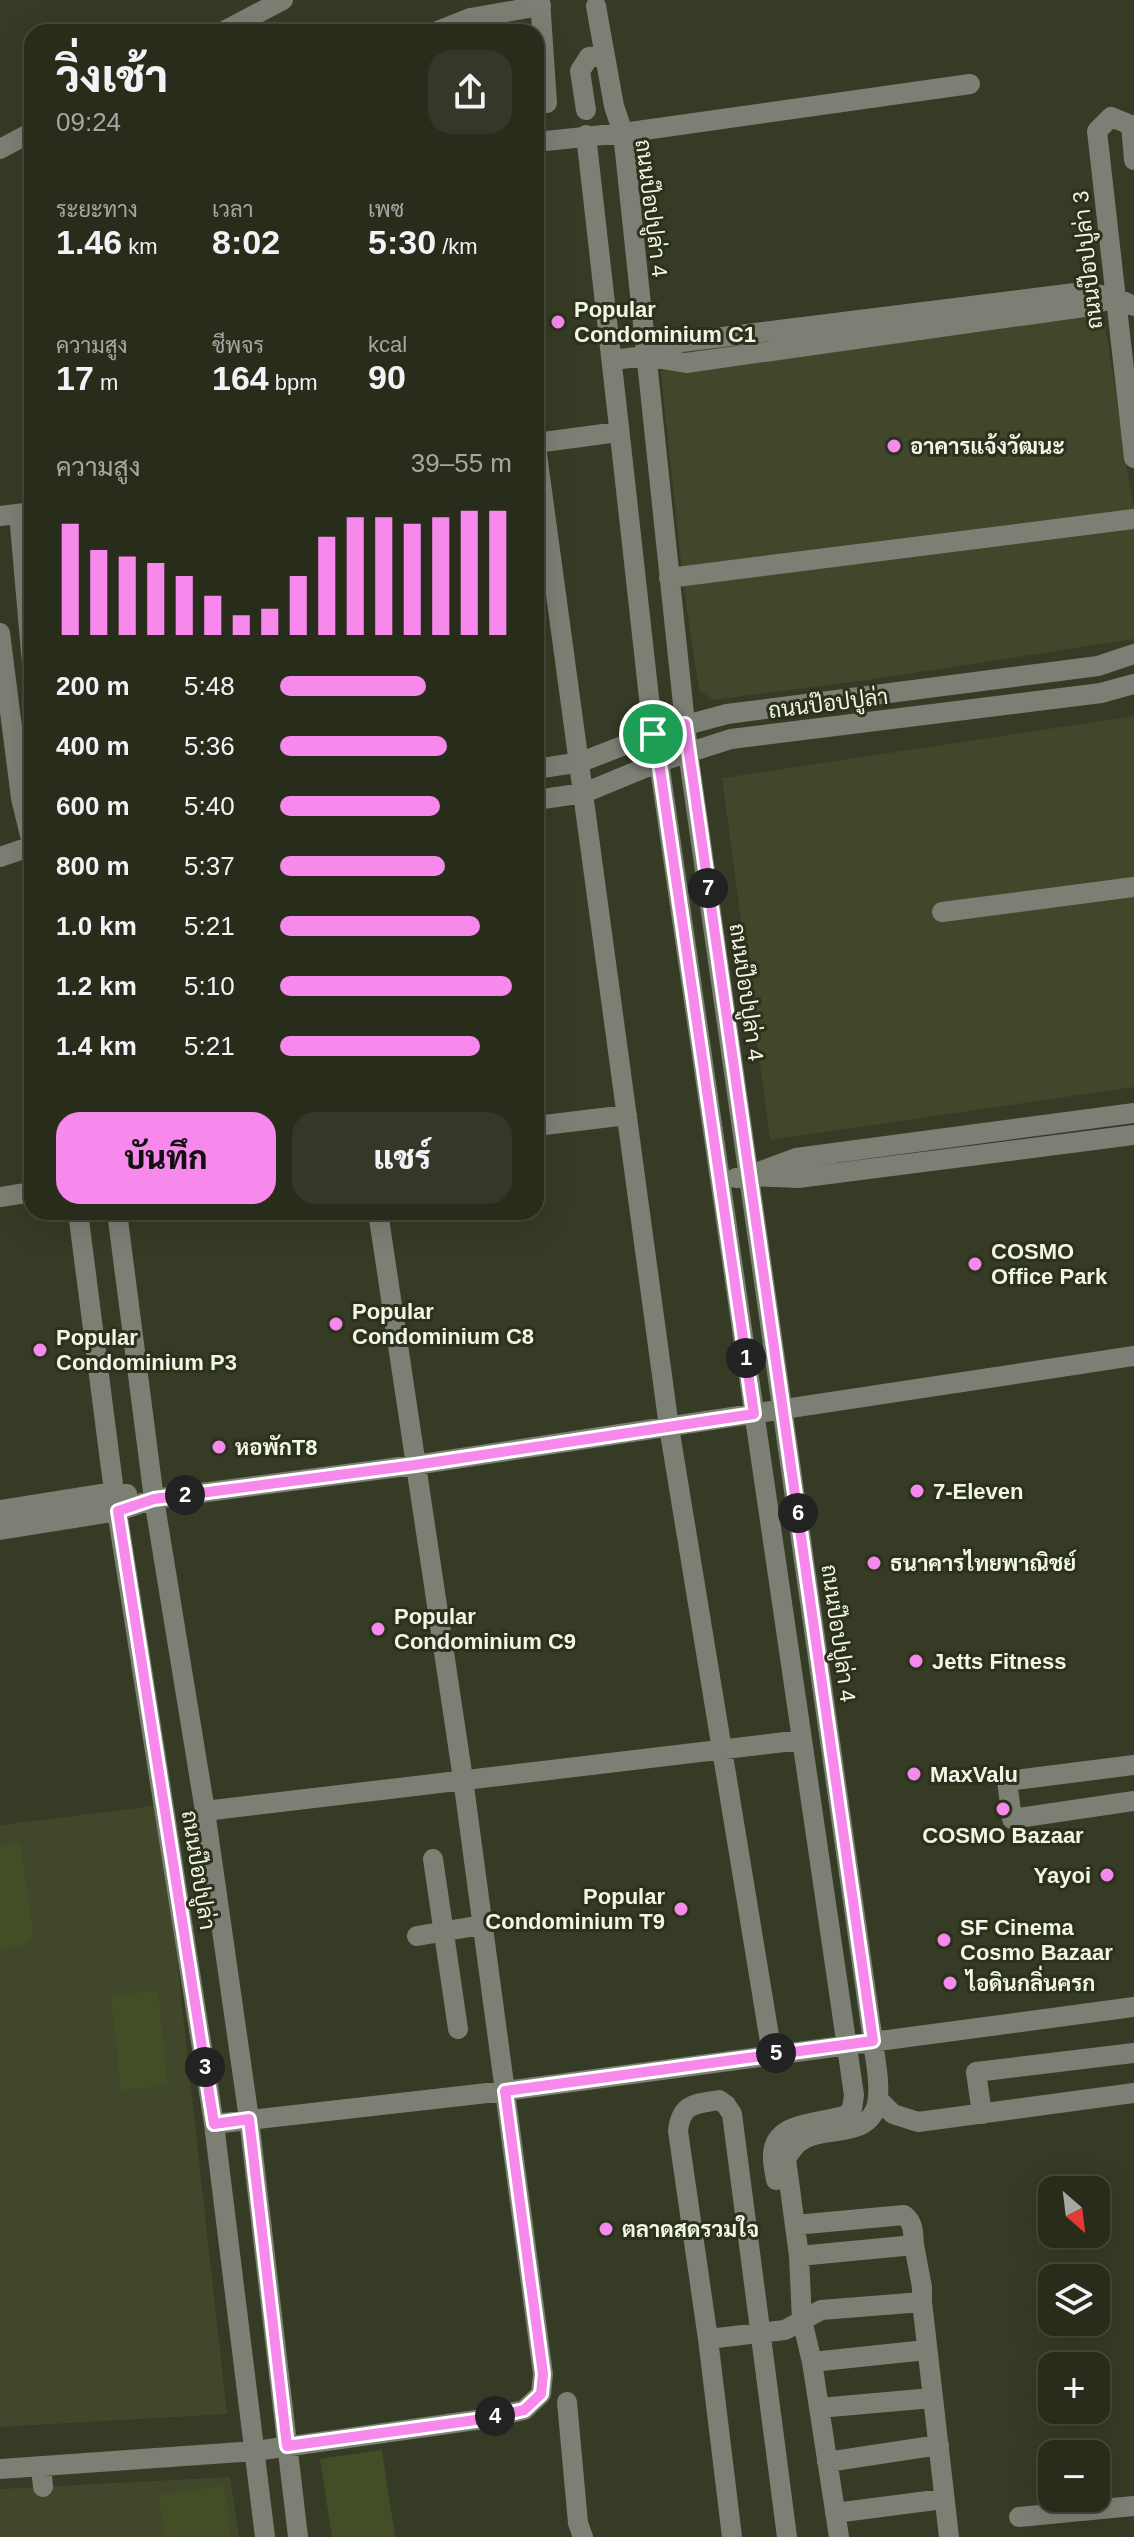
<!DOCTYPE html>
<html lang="th">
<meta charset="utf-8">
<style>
:root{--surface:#282c1b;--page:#343828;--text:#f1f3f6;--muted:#a5a7a3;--line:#44483a;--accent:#f788ec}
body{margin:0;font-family:Arial,Sarabun,sans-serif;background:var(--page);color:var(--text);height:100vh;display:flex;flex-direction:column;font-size:30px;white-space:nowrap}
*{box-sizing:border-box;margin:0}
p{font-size:26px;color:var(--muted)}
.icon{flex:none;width:44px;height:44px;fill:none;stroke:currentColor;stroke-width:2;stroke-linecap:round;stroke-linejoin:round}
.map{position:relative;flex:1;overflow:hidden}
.drawer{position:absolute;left:24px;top:24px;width:520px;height:1196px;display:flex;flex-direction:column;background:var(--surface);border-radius:24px;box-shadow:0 8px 32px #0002,0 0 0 2px var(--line)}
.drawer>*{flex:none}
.needle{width:52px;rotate:152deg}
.fabs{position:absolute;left:1038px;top:2176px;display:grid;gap:16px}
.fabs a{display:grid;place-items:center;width:72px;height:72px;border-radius:16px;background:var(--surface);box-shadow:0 8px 32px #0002,0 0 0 2px var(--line);font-size:40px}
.pin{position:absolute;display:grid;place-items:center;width:68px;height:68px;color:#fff;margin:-34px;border:4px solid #fff;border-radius:50%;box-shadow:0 2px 8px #0007}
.km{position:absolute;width:40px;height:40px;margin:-20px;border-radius:50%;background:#222;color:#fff;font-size:22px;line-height:40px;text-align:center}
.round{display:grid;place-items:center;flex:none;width:84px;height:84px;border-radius:24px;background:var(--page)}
.head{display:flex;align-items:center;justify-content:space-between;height:136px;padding:0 32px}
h1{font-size:44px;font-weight:800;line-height:60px}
.metrics{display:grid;grid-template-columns:repeat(3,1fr);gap:12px;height:136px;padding:8px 32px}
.metrics div{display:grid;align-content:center}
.metrics b{font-size:34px;font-weight:800}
.metrics small{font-size:22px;font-weight:400}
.metrics p{font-size:22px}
.chart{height:224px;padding:16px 32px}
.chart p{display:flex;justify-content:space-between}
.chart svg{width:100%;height:144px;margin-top:8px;stroke:var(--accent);stroke-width:6}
.cta{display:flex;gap:16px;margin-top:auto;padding:16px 32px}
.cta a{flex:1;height:92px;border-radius:24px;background:var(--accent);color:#111;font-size:32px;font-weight:800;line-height:92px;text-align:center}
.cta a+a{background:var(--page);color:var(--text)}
ul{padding:0 32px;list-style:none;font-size:26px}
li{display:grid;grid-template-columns:128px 96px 1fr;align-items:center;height:60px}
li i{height:20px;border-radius:10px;background:var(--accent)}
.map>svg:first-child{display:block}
.built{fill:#40472a}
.green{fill:#444e26}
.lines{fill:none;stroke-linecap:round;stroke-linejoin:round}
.minor{stroke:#7c7f74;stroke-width:20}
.route-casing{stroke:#fff;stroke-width:16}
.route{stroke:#f788ec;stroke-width:10}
.poi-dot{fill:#f788ec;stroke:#2b311a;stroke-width:3}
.labels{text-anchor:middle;stroke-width:6;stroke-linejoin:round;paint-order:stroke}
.street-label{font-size:22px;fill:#f1f6e8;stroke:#2b311a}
.poi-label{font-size:22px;font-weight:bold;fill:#f1f6e8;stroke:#2b311a;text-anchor:start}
</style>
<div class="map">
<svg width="1134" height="2537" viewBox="0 0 1134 2537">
<rect width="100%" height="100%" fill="#353b24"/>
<path class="built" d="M1101,298L1134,513V639L868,680L712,700L699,689L684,590L659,355Z
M1134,716V1087L770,1140L722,778Z
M160,1805L227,2414L0,2427V1825Z
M230,2477L239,2537H0V2489Z"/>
<path class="green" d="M20,1843L33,1934L24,1945L0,1949V1846Z
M158,1991L167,2085L121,2090L111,1996Z
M382,2450L395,2537H332L320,2459Z
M224,2486L231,2537H165L159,2495Z"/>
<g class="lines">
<path class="minor" d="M596,6L614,106L623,133L688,752L873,2041C875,2060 881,2085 877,2104C868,2142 819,2123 797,2144C793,2148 789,2154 786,2159L799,2256L802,2320L812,2362L839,2537
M222,32L283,0
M435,32L470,18L541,6
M536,104L547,103L540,0
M586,110L580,71L589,57L605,56
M586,135C610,335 630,534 653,734L659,762L854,2095L852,2109L846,2115C822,2124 775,2120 773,2154C772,2162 775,2172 776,2180
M536,142L623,133L970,84
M0,149L32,132
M1134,160L1131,125L1111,117L1097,131L1134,458
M645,356L686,363L1091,306L1111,298
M613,360L645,356L682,342L1083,292L1114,297L1134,306
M536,443L618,432
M536,447L669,1427L772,2054
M19,514L32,664
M0,516L32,512
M669,578L1134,519
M0,633L21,798L32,844
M536,769L581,762L653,734L727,714L1098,666L1134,654
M536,800L584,793L659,762L731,739L1101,693L1134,684
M0,857L32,846
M942,912L1134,887
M536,1126L627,1115
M756,1173L796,1158L1134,1113
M736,1178L749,1176L798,1178L1134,1135
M0,1197L32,1192
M78,1212L114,1492L214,2124L265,2537
M117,1212L154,1499L205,1811L249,2119L298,2537
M0,1510L114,1492L127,1494
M0,1530L118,1511L154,1499L415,1465L1134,1356
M1134,1765L1007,1781L1012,1819L1134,1801
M205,1811L802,1740
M433,1859L458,2029
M417,1936L482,1925
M878,2099L893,2114L918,2122L1134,2093
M982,2114L976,2072L1134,2053
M214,2124L505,2091L1134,2007
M795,2225L904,2215C914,2223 913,2232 914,2245
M922,2302L949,2537
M708,2339L732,2537
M812,2362L926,2350
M567,2402L578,2523L583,2537
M819,2408L932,2398
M827,2462L939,2445
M41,2466L43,2487
M0,2469L255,2451L483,2419L524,2410L541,2394L543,2374L463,1779L378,1212
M835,2513L943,2499
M1019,2517L1134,2506
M787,2537L732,2114L726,2105L719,2100C695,2104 681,2103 678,2131L708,2339L785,2330L821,2310L922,2302V2287L914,2245L799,2256"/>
</g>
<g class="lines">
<defs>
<path id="route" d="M685,724L873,2041L505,2091L543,2374L541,2394L524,2410L483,2419L287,2446L249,2119L214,2124L118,1511L154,1499L415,1465L754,1414L659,762L653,734Z"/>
</defs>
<use href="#route" class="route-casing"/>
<use href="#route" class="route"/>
</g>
<g class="poi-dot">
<circle cx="558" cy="322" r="8"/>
<circle cx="894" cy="446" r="8"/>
<circle cx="975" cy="1264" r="8"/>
<circle cx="336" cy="1324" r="8"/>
<circle cx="40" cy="1350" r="8"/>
<circle cx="219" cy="1447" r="8"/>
<circle cx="917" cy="1491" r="8"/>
<circle cx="874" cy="1563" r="8"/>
<circle cx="378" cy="1629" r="8"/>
<circle cx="916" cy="1661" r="8"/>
<circle cx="914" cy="1774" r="8"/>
<circle cx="1003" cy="1809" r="8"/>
<circle cx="1107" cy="1875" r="8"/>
<circle cx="681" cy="1909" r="8"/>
<circle cx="944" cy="1940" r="8"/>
<circle cx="950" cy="1983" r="8"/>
<circle cx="606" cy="2229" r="8"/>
</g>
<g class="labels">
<g class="street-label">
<text transform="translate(652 208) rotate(83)" y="8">ถนนป๊อปปูล่า 4</text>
<text transform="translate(1087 260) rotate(-96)" y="8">ถนนป๊อปปูล่า 3</text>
<text transform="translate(828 703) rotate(-7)" y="8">ถนนป๊อปปูล่า</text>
<text transform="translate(747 992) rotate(82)" y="8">ถนนป๊อปปูล่า 4</text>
<text transform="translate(839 1633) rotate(82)" y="8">ถนนป๊อปปูล่า 4</text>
<text transform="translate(199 1870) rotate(81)" y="8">ถนนป๊อปปูล่า</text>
</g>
<g class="poi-label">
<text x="574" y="317">Popular<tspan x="574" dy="25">Condominium C1</tspan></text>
<text x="910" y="454">อาคารแจ้งวัฒนะ</text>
<text x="991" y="1259">COSMO<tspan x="991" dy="25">Office Park</tspan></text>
<text x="352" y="1319">Popular<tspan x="352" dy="25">Condominium C8</tspan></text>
<text x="56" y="1345">Popular<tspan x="56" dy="25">Condominium P3</tspan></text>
<text x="235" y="1455">หอพักT8</text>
<text x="933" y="1499">7-Eleven</text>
<text x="890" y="1571">ธนาคารไทยพาณิชย์</text>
<text x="394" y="1624">Popular<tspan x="394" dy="25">Condominium C9</tspan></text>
<text x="932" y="1669">Jetts Fitness</text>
<text x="930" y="1782">MaxValu</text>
<text x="1003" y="1843" text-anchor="middle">COSMO Bazaar</text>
<text x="1091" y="1883" text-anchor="end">Yayoi</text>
<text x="665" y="1904" text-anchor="end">Popular<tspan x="665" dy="25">Condominium T9</tspan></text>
<text x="960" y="1935">SF Cinema<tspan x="960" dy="25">Cosmo Bazaar</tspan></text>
<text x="966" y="1991">ไอดินกลิ่นครก</text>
<text x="622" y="2237">ตลาดสดรวมใจ</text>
</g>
</g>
</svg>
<div class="fabs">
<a><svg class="needle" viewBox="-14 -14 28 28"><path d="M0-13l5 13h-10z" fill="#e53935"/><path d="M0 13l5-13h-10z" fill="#a5a7a3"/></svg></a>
<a><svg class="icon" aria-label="layers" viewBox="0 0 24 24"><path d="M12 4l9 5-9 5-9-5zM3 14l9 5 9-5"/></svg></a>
<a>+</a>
<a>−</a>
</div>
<div class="pin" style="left:653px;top:734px;background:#1e9e55"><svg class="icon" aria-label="arrive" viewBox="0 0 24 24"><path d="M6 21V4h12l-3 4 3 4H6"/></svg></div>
<b class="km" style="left:746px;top:1358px">1</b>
<b class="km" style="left:185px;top:1495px">2</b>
<b class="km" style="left:205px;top:2067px">3</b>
<b class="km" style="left:495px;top:2416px">4</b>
<b class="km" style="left:776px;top:2053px">5</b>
<b class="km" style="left:798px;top:1513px">6</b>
<b class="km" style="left:708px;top:888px">7</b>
<section class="drawer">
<div class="head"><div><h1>วิ่งเช้า</h1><p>09:24</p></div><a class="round"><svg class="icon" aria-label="share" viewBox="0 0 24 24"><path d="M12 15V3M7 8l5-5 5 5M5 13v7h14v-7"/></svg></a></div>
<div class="metrics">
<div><p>ระยะทาง</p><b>1.46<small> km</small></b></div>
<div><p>เวลา</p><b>8:02</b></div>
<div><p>เพซ</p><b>5:30<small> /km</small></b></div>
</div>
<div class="metrics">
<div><p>ความสูง</p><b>17<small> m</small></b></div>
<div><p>ชีพจร</p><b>164<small> bpm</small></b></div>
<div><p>kcal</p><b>90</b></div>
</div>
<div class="chart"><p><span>ความสูง</span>39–55 m</p>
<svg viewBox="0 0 160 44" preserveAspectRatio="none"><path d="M5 44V10M15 44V18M25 44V20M35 44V22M45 44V26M55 44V32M65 44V38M75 44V36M85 44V26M95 44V14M105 44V8M115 44V8M125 44V10M135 44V8M145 44V6M155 44V6"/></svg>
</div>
<ul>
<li><b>200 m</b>5:48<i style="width:63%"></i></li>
<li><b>400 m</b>5:36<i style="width:72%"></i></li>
<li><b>600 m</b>5:40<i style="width:69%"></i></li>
<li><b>800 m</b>5:37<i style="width:71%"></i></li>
<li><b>1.0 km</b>5:21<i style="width:86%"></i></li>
<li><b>1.2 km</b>5:10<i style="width:100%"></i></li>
<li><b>1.4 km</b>5:21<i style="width:86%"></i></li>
</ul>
<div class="cta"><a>บันทึก</a><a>แชร์</a></div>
</section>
</div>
